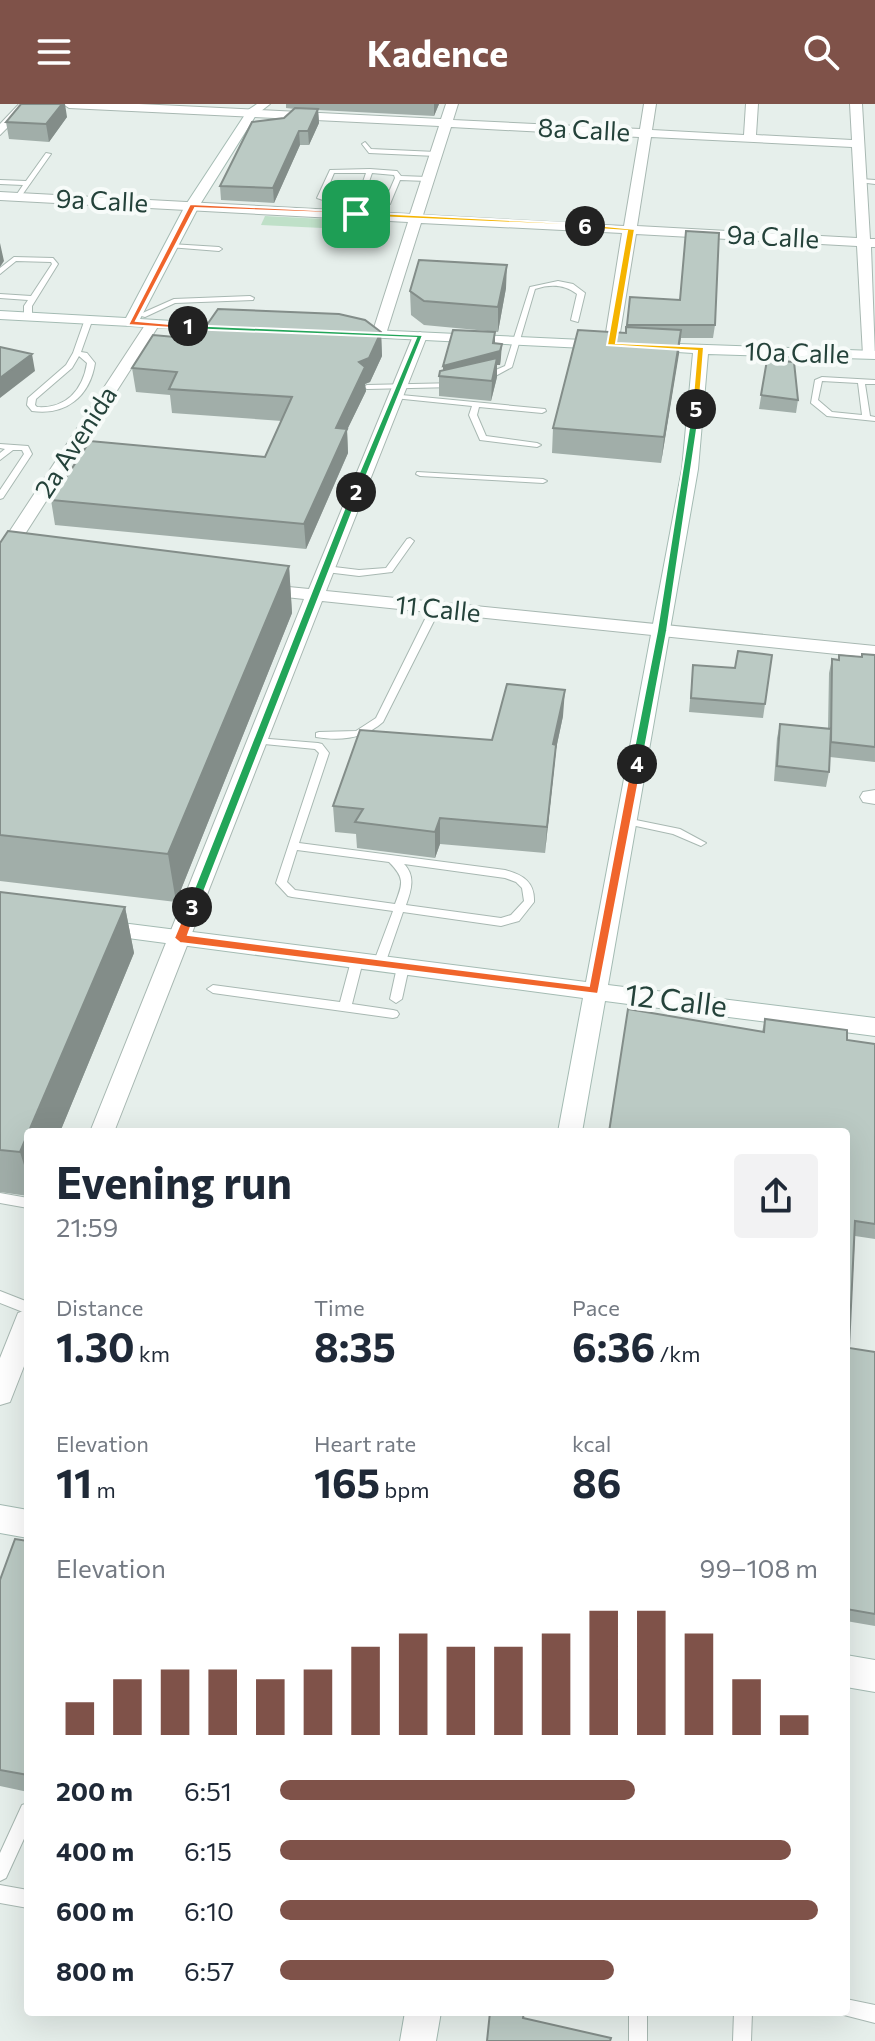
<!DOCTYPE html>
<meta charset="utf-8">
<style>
:root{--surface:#fff;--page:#f2f2f3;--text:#1f2937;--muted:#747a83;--accent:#7f5249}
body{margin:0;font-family:Commissioner,sans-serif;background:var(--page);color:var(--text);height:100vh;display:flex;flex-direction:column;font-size:30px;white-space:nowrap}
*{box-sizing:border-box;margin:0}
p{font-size:26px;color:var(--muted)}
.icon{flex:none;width:44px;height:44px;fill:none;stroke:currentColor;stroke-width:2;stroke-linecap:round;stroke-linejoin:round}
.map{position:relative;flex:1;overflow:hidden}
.side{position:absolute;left:24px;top:1024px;width:826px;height:888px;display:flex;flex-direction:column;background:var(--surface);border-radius:8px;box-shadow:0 8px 32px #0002}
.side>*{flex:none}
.pin{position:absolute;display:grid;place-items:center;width:68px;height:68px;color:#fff;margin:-34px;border-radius:16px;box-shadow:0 4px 12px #0006}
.km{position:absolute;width:40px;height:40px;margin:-20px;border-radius:50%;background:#222;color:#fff;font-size:22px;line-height:40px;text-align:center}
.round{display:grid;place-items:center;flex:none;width:84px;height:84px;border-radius:8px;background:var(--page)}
.summary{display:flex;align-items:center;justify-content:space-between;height:136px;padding:0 32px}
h1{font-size:44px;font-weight:700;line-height:60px}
.stats{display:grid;grid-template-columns:repeat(3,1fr);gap:12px;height:136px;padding:8px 32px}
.stats div{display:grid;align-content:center}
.stats b{font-size:40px;font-weight:700}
.stats small{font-size:22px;font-weight:400}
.stats p{font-size:22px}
.chart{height:224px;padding:16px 32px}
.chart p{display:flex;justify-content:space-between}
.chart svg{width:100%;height:144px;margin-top:8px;stroke:var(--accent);stroke-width:6}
ul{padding:0 32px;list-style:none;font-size:26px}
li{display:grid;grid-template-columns:128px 96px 1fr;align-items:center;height:60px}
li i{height:20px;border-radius:10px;background:var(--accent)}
header{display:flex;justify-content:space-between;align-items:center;height:104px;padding:0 32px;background:var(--accent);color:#fff;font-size:36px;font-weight:700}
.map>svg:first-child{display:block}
.green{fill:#bfe0c8}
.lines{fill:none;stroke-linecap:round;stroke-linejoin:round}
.lane-casing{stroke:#a8b8b2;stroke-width:2}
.street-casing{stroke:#a8b8b2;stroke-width:2}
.secondary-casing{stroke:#a4bbb3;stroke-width:2}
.lane{fill:#fff;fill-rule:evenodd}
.street{fill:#fff;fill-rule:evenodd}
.secondary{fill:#fff;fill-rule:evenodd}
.wall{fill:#a1aea9}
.shaded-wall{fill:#838d89}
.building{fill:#bbcac4;stroke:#838d89;stroke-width:2}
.split-1{fill:#f0652b;stroke:#fff;stroke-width:2}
.split-2{fill:#22a559;stroke:#fff;stroke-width:2}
.split-3{fill:#22a559;stroke:#fff;stroke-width:2}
.split-4{fill:#f0652b;stroke:#fff;stroke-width:2}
.split-5{fill:#22a559;stroke:#fff;stroke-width:2}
.split-6{fill:#f5b400;stroke:#fff;stroke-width:2}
.split-7{fill:#f5b400;stroke:#fff;stroke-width:2}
.labels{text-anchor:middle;stroke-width:8;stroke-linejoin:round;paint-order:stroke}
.far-street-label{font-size:26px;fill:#24423a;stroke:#f7fbf9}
.street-label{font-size:30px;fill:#24423a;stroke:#f7fbf9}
</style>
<header><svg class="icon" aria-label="menu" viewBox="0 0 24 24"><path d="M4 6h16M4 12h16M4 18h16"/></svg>Kadence<svg class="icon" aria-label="search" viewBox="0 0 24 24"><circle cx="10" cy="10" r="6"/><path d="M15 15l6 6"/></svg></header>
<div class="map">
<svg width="875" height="1937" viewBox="0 0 875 1937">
<rect width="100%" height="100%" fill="#e6efeb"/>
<path class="green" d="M265,112L325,115L322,124L261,121Z"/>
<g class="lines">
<defs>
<path id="lane" d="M365,38L371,45L436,48L439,50L436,52L369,49L362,40Z
M46,49L51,50L20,94L15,93L23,81L0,80V76L26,77Z
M370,65L397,67L401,72L427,73L430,75L427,77L400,76L390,100L361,102L359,110L356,112L353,110L355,102L335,100L317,94L330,66ZM334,69H366L356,98L335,96L324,93ZM372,69L394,71L395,74L385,97L362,98Z
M861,75L875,76V80L859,78V76Z
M171,140L219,143L222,145L219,147L169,143V141Z
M14,153L53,154L58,160L32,202V213L28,215L24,213V202L28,196L0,194V190L31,192L52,160L51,158L16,157L0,170V164Z
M558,177L573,180L585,189L578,218L571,216L577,190C564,180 550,180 535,185L512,263L488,276H482V272L505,262L530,183Z
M250,192L254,194L253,196L175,199L145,213L138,211L174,195Z
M85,215L92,217L81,248L87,249L95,259C90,292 66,312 32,307L27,301L28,294L66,261L73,249ZM79,252L87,259C83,286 66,305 37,303L35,301L36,295L72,264Z
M822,273L875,276V280H865L870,312L875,313V317L827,312L811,299L815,276ZM822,277L858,279L862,311L832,308L818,296Z
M458,279L459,281L455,283L367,285L363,283L367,281Z
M391,290L545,305L546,307L542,309L479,303L477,311L486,332L537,339L541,341L537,343L480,336L469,311L472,302L394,294H391Z
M0,340L28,342L32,350L3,394L0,395V386L24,350L22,346H13L0,356V349L5,345L0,344Z
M417,368L543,375L547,377L543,379L420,372L416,370Z
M410,434L414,437L392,468L359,472L326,468L322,465L326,462L359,466L386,464L407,435Z
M435,502L440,505L383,618C364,635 340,637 316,633V629L319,628L356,627L376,614L430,505Z
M257,634L318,639L322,640L329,649L299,739L505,766C523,771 535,778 534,798L519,817L501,822L403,808L385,860L379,864L375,863L373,860L393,807L292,793L288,792L276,779L319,649L315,645L253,639L252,637ZM297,746L389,758C405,774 403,779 395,800L295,786L287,778ZM404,760L505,774L516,778L522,784L524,797L511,811L501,814L406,801C411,787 416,772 404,760Z
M626,714L680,725L706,739L701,742L673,730L622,719L621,717Z
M357,853L363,857L352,900L393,906L397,907L399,910L397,913L393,914L213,889L207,885L213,881L340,898L351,857Z
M403,859L409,863L402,895L396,899L390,895L397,863Z
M0,1089L28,1094V1104L0,1099Z
M0,1187L28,1198V1210L0,1199Z
M28,1699V1726L6,1774L0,1777V1749L22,1701Z
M0,1781L28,1786V1804L0,1799Z
M846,1895L875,1901V1919L840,1910L839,1908H846Z
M629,1908H647V1937H629Z
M734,1908H752L751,1937H733Z"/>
<path id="street" d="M19,0H31L0,31V20Z
M63,0H139L441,15L446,0H458L453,16L640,25L644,0H656L652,26L744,31L746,0H758L756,31L852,36L850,0H862L870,135H875V143H871L875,254H865L863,251L857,142L636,130L618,241L611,245L604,241L622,129L421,119L386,230L384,233H374L372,230L408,118L0,96V88L410,110L439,22L69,4ZM451,23L639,33L624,122L423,111ZM651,33L852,43L857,134L637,122Z
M152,217L159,221L9,455L0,460V442L145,221Z
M420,228L427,232L326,487L875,542V554L322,497L114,1028H90L304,495L258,490L249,485L258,480L309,485L413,232Z
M875,686V700L863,698L860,693L863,688Z
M28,1205V1252L10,1298L0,1301V1254L18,1209Z"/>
<path id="secondary" d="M257,0H270L256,11L199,102L140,215L237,221L242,222V228L0,215V207L126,214L185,102L248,6Z
M350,225L605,237L612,241L605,245L345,232L343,229Z
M650,239L875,247V255L708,250L698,365L608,881L875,914V932L605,897L582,1028H558L583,894L90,829L87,824L90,819L98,816L586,878L682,365L693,249L645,246L643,243Z
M0,1401L28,1406V1434L0,1429Z
M846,1551L875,1556V1588L846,1583Z
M405,1908H441L436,1937H400Z"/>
</defs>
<use href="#lane" class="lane-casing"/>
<use href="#street" class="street-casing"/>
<use href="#secondary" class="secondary-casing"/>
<use href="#lane" class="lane"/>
<use href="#street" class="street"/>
<use href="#secondary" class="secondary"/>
</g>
<path class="wall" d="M286,0H439L434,12L318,6L319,19L309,41H300L274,99L221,96L220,82L295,5L286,4Z
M67,13L49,38L9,35L6,18Z
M506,184L498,228L424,221L411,211L410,187Z
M630,193L680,196L715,221L713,234H681L661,359L552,349L553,324L626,229Z
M381,228L382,252L370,278L365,280L366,287L347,326L348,349L306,445L55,421L51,396L265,353L282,317L172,309L170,291L136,288L132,264L197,235Z
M495,228V240L501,253L500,261H497V273L491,297L439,292V272L443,266V262Z
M767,256L798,296L796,309L759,305Z
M0,439L289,462L292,509L176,798L0,777Z
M839,551L861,553L875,551V658L830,653L829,668L826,683L774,677L777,634L780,620L828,625L829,569L832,555H838Z
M693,561L765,600L763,614L689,608Z
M563,612L556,645L545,749L440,740L435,754L357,744L356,730L335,728L333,702L492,636Z
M0,788L125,803L134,849L60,1028H28V1092L0,1088Z
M765,915L847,936L875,940V1135L855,1132L849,1244L875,1248V1522L846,1517V1028L762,928Z
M28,1437V1688L0,1682V1476Z"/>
<path class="shaded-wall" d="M62,0H65L67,13L49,38L46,20Z
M434,0H439L434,12Z
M318,5L319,19L309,41L308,27Z
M299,27L300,41L274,99L273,84Z
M0,139L4,157L0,163Z
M507,161L506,184L498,228V203Z
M681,226L679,250L661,359L664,333Z
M381,228L382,252L370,278L365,280L366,287L347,326L348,349L306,445L304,420L336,324L359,258Z
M495,228V242L502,240L501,253L500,261H497V273L491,297L492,277L443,273V262Z
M32,250L35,267L0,294V274Z
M289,462L292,509L176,798L168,750Z
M565,586L563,612L556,645L545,749L553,640Z
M440,714V740L435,754V728Z
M125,803L134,849L60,1028H29Z
M28,1030V1074L20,1048Z"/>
<path class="building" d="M21,0H62L46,20L6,18Z
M295,4L318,5L308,27H299L273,84L220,82L252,18L284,14Z
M686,127L719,129L715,221H627L630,193L680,196Z
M419,156L507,161L498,203L424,197L410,187Z
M218,205L339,210L365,216L381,228L369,254L359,258L365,263L336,324L347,325L304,420L51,396L90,337L265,353L292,293L169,285L177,268L132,264L153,231L197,235Z
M626,223L681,226L664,333L553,324L578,226L626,229Z
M453,226L495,228L493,239L502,240L500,247L443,262Z
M0,243L32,250L0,274Z
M497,254L492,277L439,272L440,267Z
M767,256L794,258L798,296L761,291Z
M8,427L289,462L168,750L0,731V439Z
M738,547L772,551L765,600L691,594L693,561L735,564Z
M862,550L875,551V643L831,638L832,555L839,556V551L862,553Z
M507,580L565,586L553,640L556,641L547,723L440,714L435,728L355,718L363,705L333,702L360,626L492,636Z
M780,620L831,625L829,668L777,662Z
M0,788L125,803L20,1048L0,1046Z
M628,905L764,928L765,915L847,926V936L875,940V1120L855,1117L849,1244L875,1248V1510L846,1505V1028H609Z
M15,1435L28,1437V1671L0,1666V1476Z
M490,1908H524L523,1914L611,1934L610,1937H487Z"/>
<path class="split-1" d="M190,100L356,108L360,110L195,104L136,217L192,222L188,225L128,221Z"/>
<path class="split-2" d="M186,221L423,231L359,390L351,388L416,234L188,225Z"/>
<path class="split-3" d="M356,386L360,388L198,803L188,806L187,803L351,388Z"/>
<path class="split-4" d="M637,656L642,660L598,890L180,839L174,834L187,803L192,799L198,803L188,831L589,882L631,660Z"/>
<path class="split-5" d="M696,302L700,305L667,527L642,660L637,663L631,660L657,527L692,305Z"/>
<path class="split-6" d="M585,120L635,125L616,239L704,243L699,306L692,305L697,247L607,241L627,127L583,124Z"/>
<path class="split-7" d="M356,108L585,120L589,122L353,112Z"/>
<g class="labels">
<g class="far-street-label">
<text transform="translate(584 26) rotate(3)" y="9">8a Calle</text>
<text transform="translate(102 97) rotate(3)" y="9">9a Calle</text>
<text transform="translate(773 133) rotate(3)" y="9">9a Calle</text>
<text transform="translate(797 249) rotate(2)" y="9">10a Calle</text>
<text transform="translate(76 338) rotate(-57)" y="9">2a Avenida</text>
<text transform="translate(438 505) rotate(6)" y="9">11 Calle</text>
</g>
<g class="street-label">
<text transform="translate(676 897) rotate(7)" y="10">12 Calle</text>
</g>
</g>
</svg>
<div class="pin" style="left:356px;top:110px;background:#1e9e55"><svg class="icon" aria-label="arrive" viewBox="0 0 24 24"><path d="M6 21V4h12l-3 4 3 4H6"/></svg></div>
<b class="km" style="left:188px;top:222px">1</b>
<b class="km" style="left:356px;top:388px">2</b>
<b class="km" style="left:192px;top:803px">3</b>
<b class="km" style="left:637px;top:660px">4</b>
<b class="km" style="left:696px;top:305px">5</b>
<b class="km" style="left:585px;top:122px">6</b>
<section class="side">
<div class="summary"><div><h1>Evening run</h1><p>21:59</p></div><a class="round"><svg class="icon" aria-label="share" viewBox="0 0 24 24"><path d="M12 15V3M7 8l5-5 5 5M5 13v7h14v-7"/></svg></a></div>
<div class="stats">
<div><p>Distance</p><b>1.30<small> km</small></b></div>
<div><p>Time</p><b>8:35</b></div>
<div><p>Pace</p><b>6:36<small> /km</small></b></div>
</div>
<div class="stats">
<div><p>Elevation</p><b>11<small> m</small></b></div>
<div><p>Heart rate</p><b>165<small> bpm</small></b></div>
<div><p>kcal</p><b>86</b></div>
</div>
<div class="chart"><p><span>Elevation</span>99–108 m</p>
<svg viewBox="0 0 160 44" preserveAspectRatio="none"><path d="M5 44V34M15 44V27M25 44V24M35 44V24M45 44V27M55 44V24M65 44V17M75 44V13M85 44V17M95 44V17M105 44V13M115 44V6M125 44V6M135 44V13M145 44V27M155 44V38"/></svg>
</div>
<ul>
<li><b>200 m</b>6:51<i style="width:66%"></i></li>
<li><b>400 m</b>6:15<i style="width:95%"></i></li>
<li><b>600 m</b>6:10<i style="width:100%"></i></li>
<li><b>800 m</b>6:57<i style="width:62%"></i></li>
</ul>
</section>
</div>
